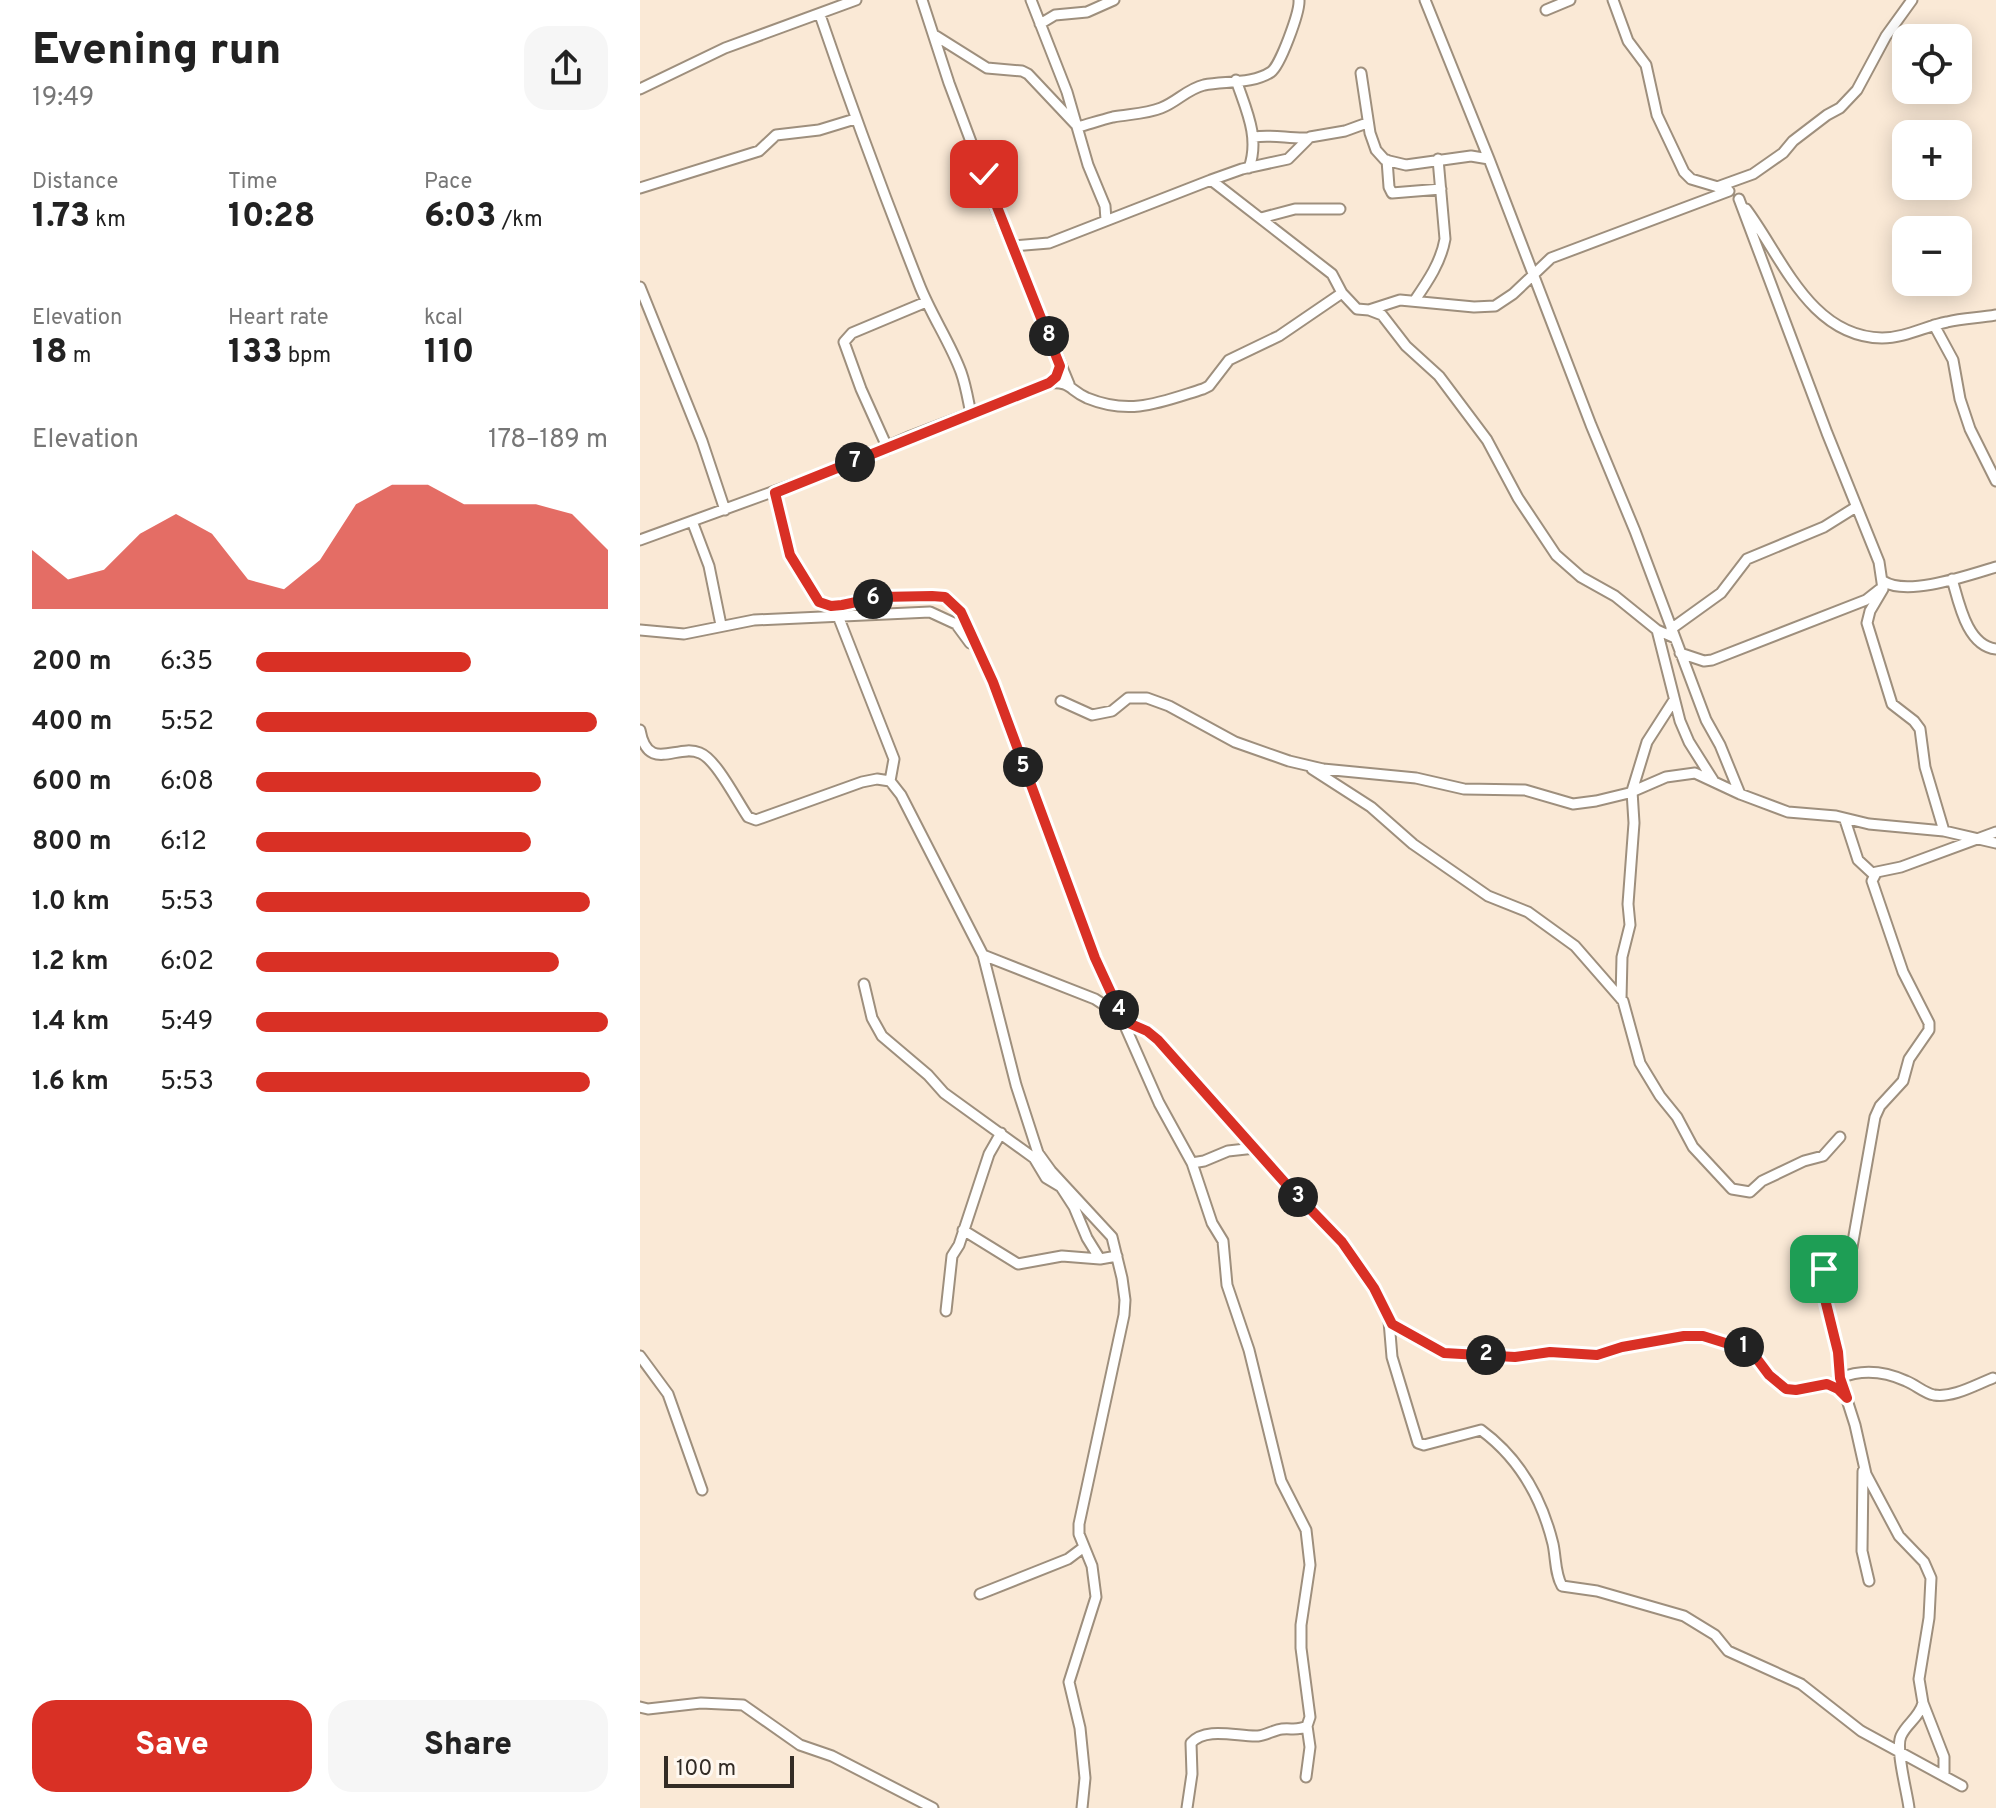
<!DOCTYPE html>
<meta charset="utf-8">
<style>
:root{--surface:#fff;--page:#f6f6f6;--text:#222;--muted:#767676;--accent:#d93025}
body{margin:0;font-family:Overpass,sans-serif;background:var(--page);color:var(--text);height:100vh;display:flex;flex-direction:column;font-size:30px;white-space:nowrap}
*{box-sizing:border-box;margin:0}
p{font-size:26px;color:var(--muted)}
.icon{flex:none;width:44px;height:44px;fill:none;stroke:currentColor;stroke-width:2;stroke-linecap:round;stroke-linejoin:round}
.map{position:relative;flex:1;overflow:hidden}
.panel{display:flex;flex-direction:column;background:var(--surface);width:640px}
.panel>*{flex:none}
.tools{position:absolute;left:1252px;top:24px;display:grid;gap:16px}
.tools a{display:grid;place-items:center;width:80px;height:80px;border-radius:16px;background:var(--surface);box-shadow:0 4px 20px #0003;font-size:40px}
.scale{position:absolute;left:24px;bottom:20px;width:130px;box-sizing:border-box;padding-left:8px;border:4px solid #332c25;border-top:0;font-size:22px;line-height:28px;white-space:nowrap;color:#332c25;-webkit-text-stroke:6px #fff8f0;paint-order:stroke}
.pin{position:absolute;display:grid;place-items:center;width:68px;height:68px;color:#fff;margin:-34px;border-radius:16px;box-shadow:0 4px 12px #0006}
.km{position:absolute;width:40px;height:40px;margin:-20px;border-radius:50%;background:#222;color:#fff;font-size:22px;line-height:40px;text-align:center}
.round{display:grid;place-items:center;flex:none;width:84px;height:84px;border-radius:24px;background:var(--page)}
.summary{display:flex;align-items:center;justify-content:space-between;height:136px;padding:0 32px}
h1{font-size:44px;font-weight:800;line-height:60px}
.stats{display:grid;grid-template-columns:repeat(3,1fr);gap:12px;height:136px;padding:8px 32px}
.stats div{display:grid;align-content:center}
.stats b{font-size:34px;font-weight:800}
.stats small{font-size:22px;font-weight:400}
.stats p{font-size:22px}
.chart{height:224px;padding:16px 32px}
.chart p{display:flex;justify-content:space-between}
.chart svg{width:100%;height:144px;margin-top:8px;fill:var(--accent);opacity:.7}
.primary-button{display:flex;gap:16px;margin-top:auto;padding:16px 32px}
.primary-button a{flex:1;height:92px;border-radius:24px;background:var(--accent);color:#fff;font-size:32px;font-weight:800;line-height:92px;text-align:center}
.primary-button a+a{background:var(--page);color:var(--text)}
ul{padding:0 32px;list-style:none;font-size:26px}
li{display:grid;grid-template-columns:128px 96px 1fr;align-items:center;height:60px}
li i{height:20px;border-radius:10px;background:var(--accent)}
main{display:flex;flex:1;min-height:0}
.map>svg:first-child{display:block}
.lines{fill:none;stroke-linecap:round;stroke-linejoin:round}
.street-casing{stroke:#9e8f7d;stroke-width:13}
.street{stroke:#fff;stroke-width:9}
.route-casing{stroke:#fff;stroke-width:16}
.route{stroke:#d93025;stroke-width:10}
</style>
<main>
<section class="panel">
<div class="summary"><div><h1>Evening run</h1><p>19:49</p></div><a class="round"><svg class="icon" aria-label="share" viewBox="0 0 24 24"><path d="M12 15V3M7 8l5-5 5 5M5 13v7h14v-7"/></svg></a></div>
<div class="stats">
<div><p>Distance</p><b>1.73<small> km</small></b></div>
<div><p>Time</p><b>10:28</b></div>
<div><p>Pace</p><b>6:03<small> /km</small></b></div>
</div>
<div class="stats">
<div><p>Elevation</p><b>18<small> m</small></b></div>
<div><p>Heart rate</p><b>133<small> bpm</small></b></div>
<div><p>kcal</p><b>110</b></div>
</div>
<div class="chart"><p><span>Elevation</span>178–189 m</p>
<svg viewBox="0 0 160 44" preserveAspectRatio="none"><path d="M0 44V26L10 35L20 32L30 21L40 15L50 21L60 35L70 38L80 29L90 12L100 6L110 6L120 12L130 12L140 12L150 15L160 26V44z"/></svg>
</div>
<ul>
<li><b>200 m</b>6:35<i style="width:61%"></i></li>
<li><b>400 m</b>5:52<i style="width:97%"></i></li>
<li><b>600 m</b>6:08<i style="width:81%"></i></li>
<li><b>800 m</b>6:12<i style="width:78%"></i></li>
<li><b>1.0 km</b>5:53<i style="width:95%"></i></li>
<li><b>1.2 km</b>6:02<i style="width:86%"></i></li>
<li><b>1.4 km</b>5:49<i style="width:100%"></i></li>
<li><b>1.6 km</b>5:53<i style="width:95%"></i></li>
</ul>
<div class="primary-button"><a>Save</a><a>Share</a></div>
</section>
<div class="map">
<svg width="1356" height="1808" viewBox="0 0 1356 1808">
<rect width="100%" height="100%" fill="#fae9d6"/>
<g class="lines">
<defs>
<path id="street" d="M282,0L309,83L355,206L429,384
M391,0L427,92L448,165L465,206L466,220
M785,0L849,159L951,425L995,531L1066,720L1080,745L1100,794
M973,0L988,41L1006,65L1017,115L1044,172L1051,179L1088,190
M906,10L930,0
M180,15C211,106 244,195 279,284C291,315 310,342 321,372C326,386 328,400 331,414
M400,24L415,15L447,12L474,0
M296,36L347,68L382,71L388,74L438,127C449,124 461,120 473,117C489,114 506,114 521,108C537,102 547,89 564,85C585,81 613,84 631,72C640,66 660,12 659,0
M721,73L730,133L736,150L745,160L766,165L831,156L849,159
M596,80C606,110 620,137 609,168
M0,89L85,48L216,0
M614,137C633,134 649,139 668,138
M747,160L749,187L752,193L801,189
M571,180L602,169L648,159L670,137L705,131L727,123
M1077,187L1113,174L1143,153L1153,141L1187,115L1200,108L1217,90L1246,36L1272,0
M0,188L119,151L136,135L179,130L215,119
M1099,199L1187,433L1239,562L1243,589L1230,611L1227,623L1252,704L1274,721L1280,729L1285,767L1304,831
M1106,209C1142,257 1170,337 1242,338C1265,338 1286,326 1307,322C1323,318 1340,318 1356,315
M621,218L655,209H700
M372,246L409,243L571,180L692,274L702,293L717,309L729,310L760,300L834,307L855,306L873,294L911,258L1089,191
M0,287L62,441L85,510
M775,300C788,281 801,262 805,239L798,159
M729,310L742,315L766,346L799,376L847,440L878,498L916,555L941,577L975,596L1017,630L1035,638
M1294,325L1313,360L1320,399L1330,429L1356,481
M248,449L221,389L204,342L212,333L286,302
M135,493L150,555L179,602L191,606L240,597H305L321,612L353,682L455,958L519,1103L552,1163L572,1223L583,1241L587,1285L609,1350L641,1481L666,1530L670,1565L661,1625V1648L670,1717L667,1726C658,1731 652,1728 642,1729C634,1730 626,1735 618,1736C598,1737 566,1726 551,1743L552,1774L547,1808
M52,521L69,566L81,625
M0,540L198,468L271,436L409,383C431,381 429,390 447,398C491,416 521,402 563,389L569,386L589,360L639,336L702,293
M1312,579C1319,603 1327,646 1356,649
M1243,581C1267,597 1329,575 1356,567
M198,616L254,759L250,781
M1031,629L1081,593L1107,559L1184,527L1216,507
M0,630L44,634L114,620L290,612L316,624L330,643
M1017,630L1040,721L1049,742L1073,780
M1040,653L1064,661L1072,660L1226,600L1240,589
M421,701L452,715L472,711L488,698H507L529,706L595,742L649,761L683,769L776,778L824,789L885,790L933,804L956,801L989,793L1026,777L1055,773L1100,794L1148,812L1196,816L1229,824L1304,831L1356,843
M0,730C8,774 37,743 60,753C76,759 97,801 108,817L116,820L222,782L237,779L250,781L261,795L343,955L455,999L478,1014
M672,769L731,807L773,844L848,896L888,912L935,946L983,1001L1000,1063L1020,1096L1037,1117L1053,1147L1092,1189L1110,1192L1122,1181L1164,1161L1183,1156L1200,1137
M1205,820L1218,860L1232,873L1261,867L1356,832
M1236,873L1232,881L1263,972L1289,1023V1030L1269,1059L1263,1081L1240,1106L1235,1117L1212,1247L1210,1251L1184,1269L1180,1279L1198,1352L1200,1378L1215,1425L1226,1474L1259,1536L1284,1562L1291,1578L1289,1618L1279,1679L1283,1703L1304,1757V1776
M343,955L376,1085L398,1153L411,1171L472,1237L482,1278L485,1300L484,1315L439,1524V1534L452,1566L456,1597L429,1682L440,1728L445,1778L442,1808
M224,984L232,1018L242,1036L288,1075L304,1093L394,1158L406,1178L421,1187L434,1207L447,1238L460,1259
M981,999L982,957L990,925L988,904L994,823L992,791L1007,742L1034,700
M484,1021L507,1031L518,1040L647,1185L702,1242L734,1288L752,1324L804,1353L875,1357L910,1352L957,1355L982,1347L1044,1336H1063L1111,1351L1129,1375L1146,1389L1156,1390L1187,1384L1198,1389L1205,1396
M552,1163L564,1161L588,1151L615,1148
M323,1230L378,1264L422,1256L460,1259L477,1256
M306,1311L312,1256L319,1245L349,1154L361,1133
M749,1321L752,1357L778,1443L784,1445L841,1430C879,1458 902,1499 913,1544C916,1558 915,1574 922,1586L957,1591L1044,1616L1075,1635L1088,1651L1161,1684L1221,1731L1322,1786
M0,1356L28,1394L62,1490
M1200,1378C1222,1369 1244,1371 1266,1381C1276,1385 1284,1393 1294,1395C1313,1398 1335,1385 1353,1378
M1223,1471L1222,1551L1229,1581
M340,1594L428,1559L444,1547
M0,1707L8,1709L61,1703L103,1705L160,1745L192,1756L293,1808
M666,1777L670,1747L667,1726
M1269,1808C1267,1791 1255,1749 1261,1736C1267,1723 1279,1718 1283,1703"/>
</defs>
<use href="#street" class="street-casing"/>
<use href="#street" class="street"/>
</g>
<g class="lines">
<defs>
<path id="route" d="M344,174L420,366L416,377L409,383L135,493L150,555L179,602L191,606L202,605L240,597L292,596L305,597L321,612L353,682L455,958L484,1021L507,1031L518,1040L647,1185L702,1242L734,1288L752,1324L804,1353L875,1357L910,1352L957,1355L982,1347L1044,1336H1063L1111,1351L1129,1375L1146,1389L1156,1390L1187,1384L1198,1389L1207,1398L1200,1378L1198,1352L1180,1279L1184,1269"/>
</defs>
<use href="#route" class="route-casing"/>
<use href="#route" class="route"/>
</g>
</svg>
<div class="tools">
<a><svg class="icon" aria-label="locate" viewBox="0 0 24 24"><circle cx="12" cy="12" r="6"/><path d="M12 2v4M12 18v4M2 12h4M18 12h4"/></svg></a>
<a>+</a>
<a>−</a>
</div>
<div class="scale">100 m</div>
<div class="pin" style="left:1184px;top:1269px;background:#1e9e55"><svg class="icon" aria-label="arrive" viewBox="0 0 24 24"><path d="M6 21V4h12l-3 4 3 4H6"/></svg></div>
<div class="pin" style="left:344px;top:174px;background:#d93025"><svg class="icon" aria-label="check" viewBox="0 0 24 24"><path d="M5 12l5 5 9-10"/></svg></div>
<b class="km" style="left:1104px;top:1347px">1</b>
<b class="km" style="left:846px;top:1355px">2</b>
<b class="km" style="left:658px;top:1197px">3</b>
<b class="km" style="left:479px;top:1010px">4</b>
<b class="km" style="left:383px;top:767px">5</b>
<b class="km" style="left:233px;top:599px">6</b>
<b class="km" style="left:215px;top:462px">7</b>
<b class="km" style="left:409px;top:336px">8</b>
</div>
</main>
